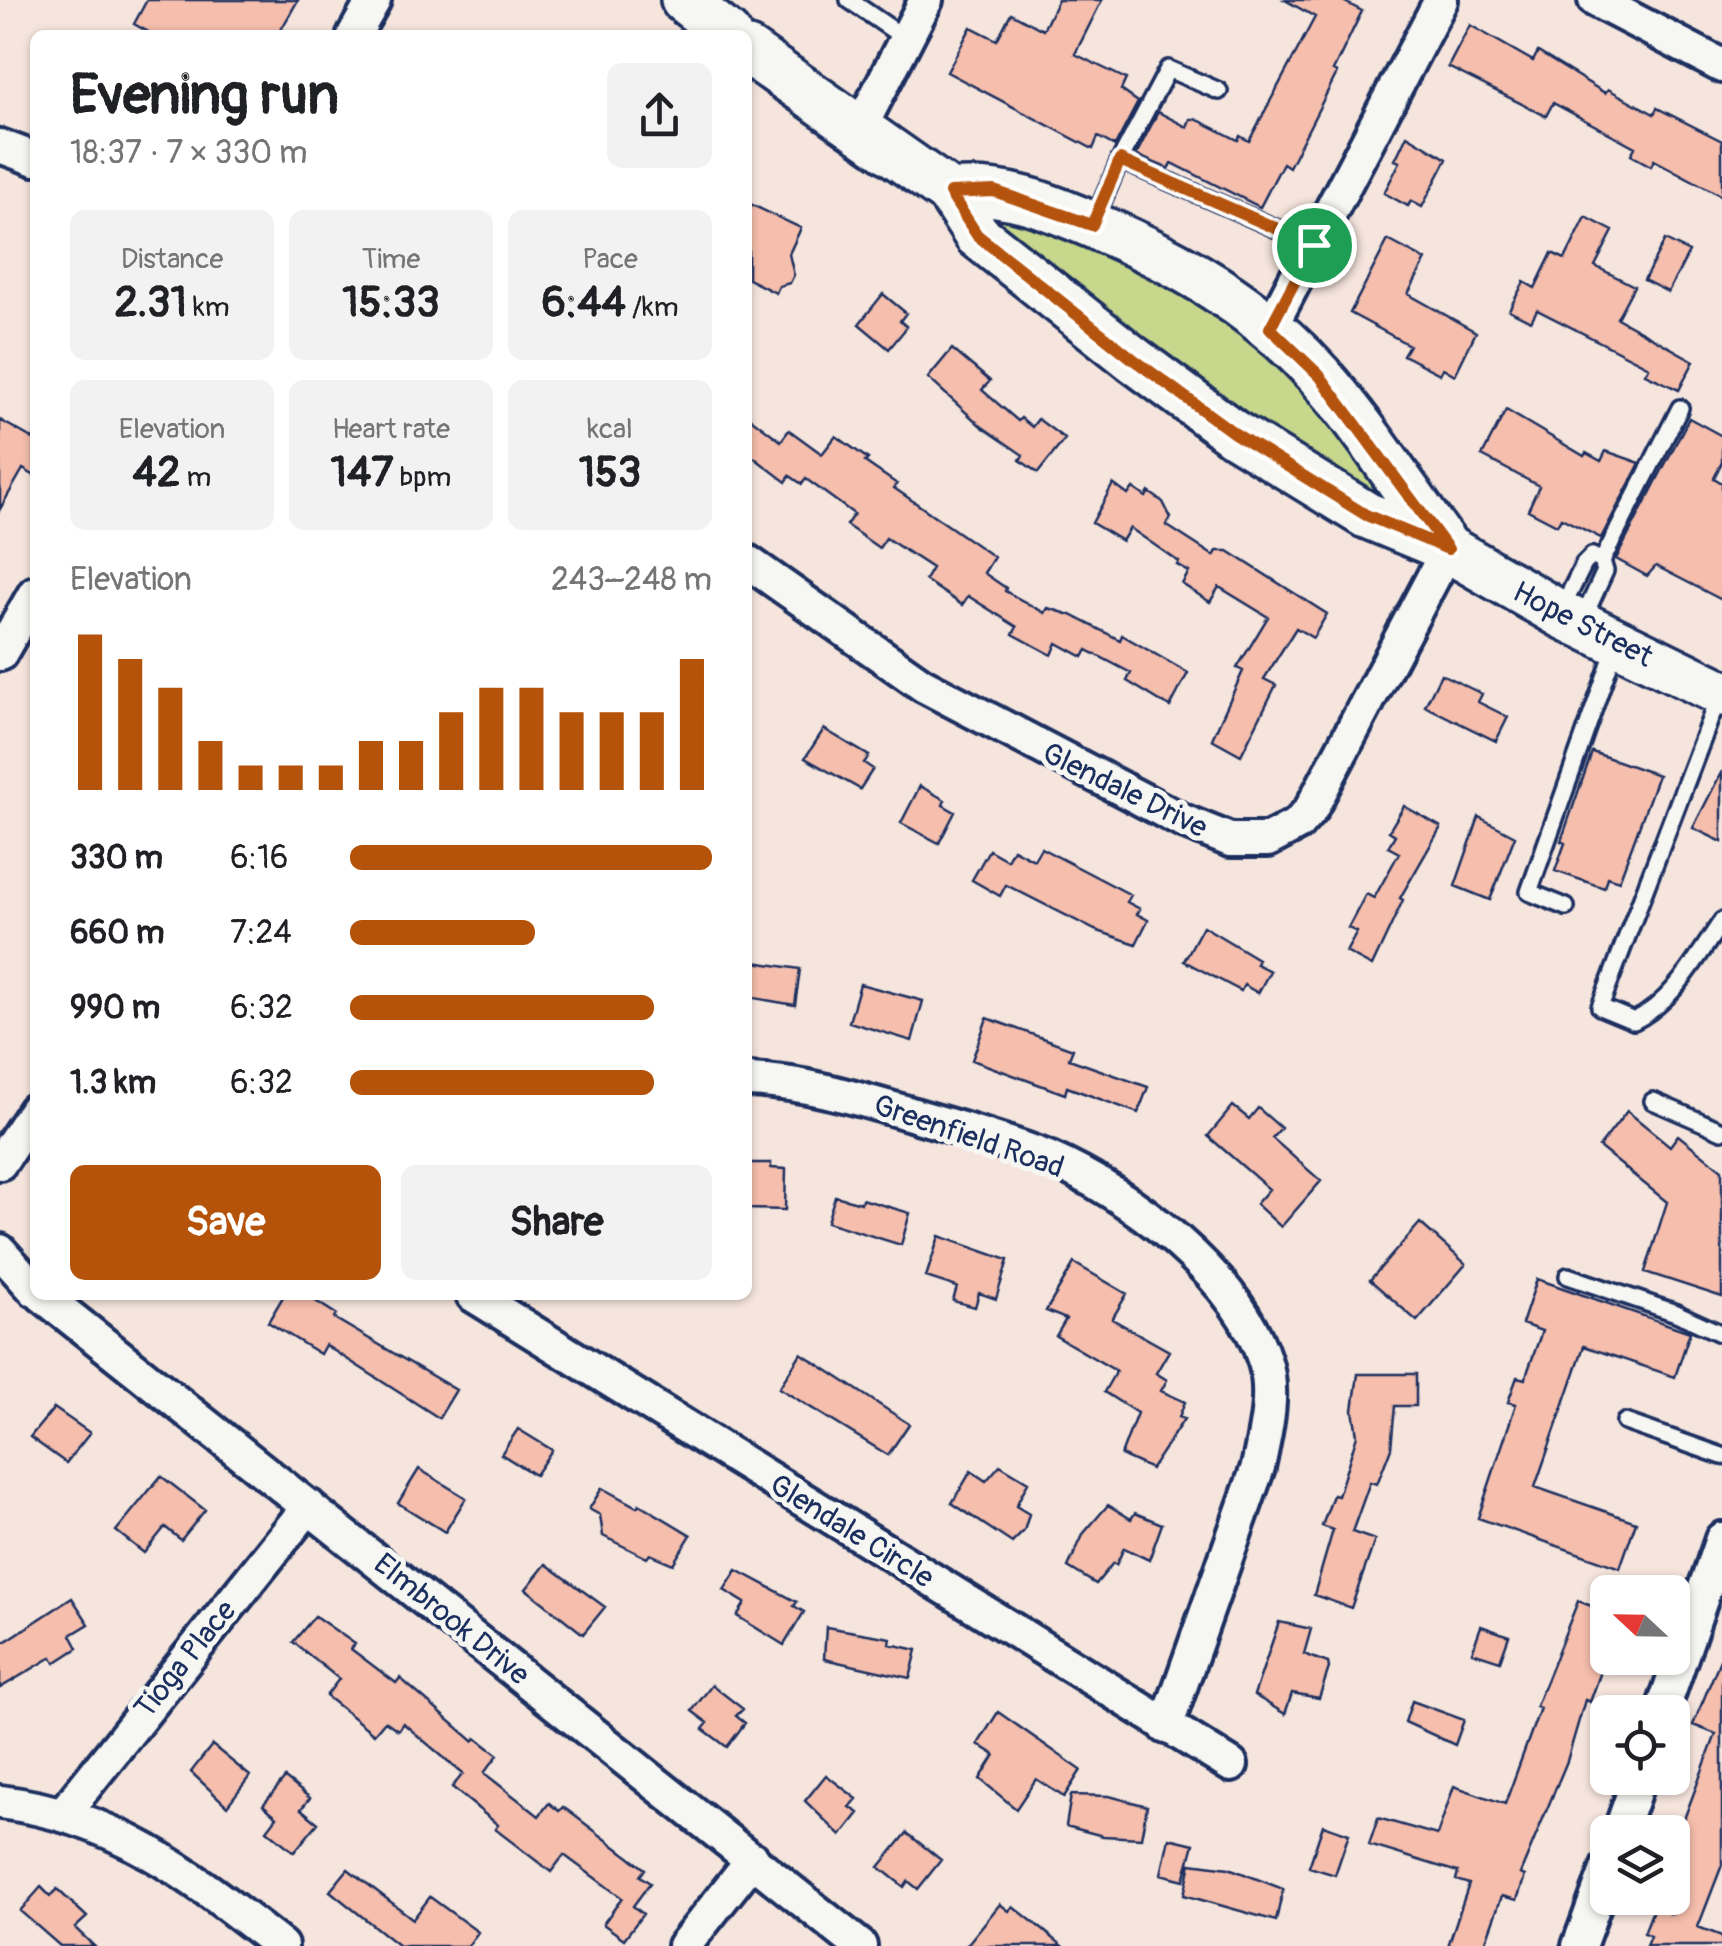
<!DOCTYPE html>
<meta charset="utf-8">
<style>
:root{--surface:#fff;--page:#f2f2f2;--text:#202124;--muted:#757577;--accent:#b45309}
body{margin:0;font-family:Pangolin,sans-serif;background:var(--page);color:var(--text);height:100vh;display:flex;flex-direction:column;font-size:38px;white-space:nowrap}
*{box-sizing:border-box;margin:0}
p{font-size:32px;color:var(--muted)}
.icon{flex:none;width:55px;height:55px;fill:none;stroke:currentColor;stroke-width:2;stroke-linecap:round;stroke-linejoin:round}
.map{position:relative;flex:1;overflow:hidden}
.side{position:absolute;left:30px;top:30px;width:722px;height:1270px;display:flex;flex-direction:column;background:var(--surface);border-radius:15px;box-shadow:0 2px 8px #0004}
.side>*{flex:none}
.needle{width:65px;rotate:292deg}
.fabs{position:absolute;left:1590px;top:1575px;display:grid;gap:20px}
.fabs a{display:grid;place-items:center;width:100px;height:100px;border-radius:15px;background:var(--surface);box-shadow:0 2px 8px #0004;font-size:50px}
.pin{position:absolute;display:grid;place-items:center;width:85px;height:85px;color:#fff;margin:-42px;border:5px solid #fff;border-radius:50%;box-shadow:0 2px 10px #0007}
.round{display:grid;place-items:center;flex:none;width:105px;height:105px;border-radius:15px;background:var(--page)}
.head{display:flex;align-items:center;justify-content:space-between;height:170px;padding:0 40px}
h1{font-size:55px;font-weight:700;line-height:75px}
.stats{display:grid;grid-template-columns:repeat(3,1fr);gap:15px;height:170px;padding:10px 40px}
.stats div{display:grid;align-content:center;border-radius:15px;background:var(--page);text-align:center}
.stats b{font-size:42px;font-weight:700}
.stats small{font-size:28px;font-weight:400}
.stats p{font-size:28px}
.chart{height:280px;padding:20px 40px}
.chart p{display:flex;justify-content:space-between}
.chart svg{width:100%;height:180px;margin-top:10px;stroke:var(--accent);stroke-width:6}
.primary-button{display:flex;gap:20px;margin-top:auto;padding:20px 40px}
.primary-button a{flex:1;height:115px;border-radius:15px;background:var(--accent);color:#fff;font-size:40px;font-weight:700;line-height:115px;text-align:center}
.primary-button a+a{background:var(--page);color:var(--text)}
ul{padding:0 40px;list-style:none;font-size:32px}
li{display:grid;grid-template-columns:160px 120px 1fr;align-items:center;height:75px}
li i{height:25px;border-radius:12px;background:var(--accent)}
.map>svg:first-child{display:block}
.green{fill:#c7d78b;stroke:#718374;stroke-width:2.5}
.building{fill:#f6beac;stroke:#1b2f5e;stroke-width:2.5}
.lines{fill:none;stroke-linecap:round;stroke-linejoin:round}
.lane-casing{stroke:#1b2f5e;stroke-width:22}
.street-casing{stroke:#1b2f5e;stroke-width:40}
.secondary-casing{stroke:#1b2f5e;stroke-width:52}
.lane{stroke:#f6f6f2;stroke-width:15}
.street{stroke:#f6f6f2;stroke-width:32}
.secondary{stroke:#f6f6f2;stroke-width:45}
.route-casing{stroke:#fff;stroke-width:20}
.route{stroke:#b45309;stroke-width:12}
.labels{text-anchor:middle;stroke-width:10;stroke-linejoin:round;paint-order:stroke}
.street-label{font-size:30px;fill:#1b2f5e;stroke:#f6f6f2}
</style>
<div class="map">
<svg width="1722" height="1946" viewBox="0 0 1722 1946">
<rect width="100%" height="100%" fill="#f6e5dd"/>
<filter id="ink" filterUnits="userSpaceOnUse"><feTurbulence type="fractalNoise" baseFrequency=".01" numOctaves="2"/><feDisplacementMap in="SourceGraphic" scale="20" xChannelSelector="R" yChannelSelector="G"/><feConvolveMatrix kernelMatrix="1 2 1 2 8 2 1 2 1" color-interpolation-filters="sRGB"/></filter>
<g filter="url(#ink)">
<path class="green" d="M998,209C1107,253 1218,297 1300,384C1332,417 1356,457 1383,495L1379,497L1222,400L993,226L990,214Z"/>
<path class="building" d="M147,0H298L278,35H154L134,24Z
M1058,0H1102L1075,54L1126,79L1121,90L1138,102L1115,146L1098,137L1093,149L947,72L971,27L997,40L1011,13L1043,30Z
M1285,0H1341L1362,11L1333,71L1337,73L1289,167L1283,163L1260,207L1172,163L1169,169L1136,155L1158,112L1187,127L1190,119H1196L1238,140L1240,136L1249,141L1315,17Z
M1470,25L1533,61L1538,52L1605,93L1608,89L1654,114L1657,108L1722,141V196L1654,160L1651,166L1631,155L1635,147L1553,103L1546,116L1448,67Z
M1407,135L1447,159L1422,207L1411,201L1408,206L1384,193L1400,162L1395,160Z
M748,203L801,228L789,254L794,275L790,283L779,286L776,293L748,279Z
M1586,217L1613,231L1595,266L1634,286L1617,318L1694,361L1679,390L1645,374L1649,367L1537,310L1531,321L1509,310L1524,282L1535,288L1552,253L1565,259Z
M1388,240L1426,260L1408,294L1476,332L1455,375L1443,368L1440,374L1403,355L1409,345L1350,313Z
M1665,240L1689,252L1668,292L1644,280Z
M883,294L906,313L900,321L907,327L889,349L859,324Z
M952,349L990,381L982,390L1018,421L1021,418L1032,427L1038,419L1065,439L1038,473L1020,460L1023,455L981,426L928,378Z
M1506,410L1584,456L1586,453L1601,461L1606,451L1640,463L1601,538L1561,518L1557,525L1528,510L1539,486L1482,456Z
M748,416L781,441L789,430L822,454L836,436L868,459L865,462L897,484L894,488L994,557L984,573L1006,588L1005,591L1045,613L1048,608L1071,615L1120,640L1122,635L1188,673L1170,707L1127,681L1131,673L1087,650L1083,657L1057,643L1052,655L1013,634L1017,627L968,596L962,605L925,580L932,568L886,538L879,548L846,525L854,514L806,479L802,484L790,476L786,482L748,453Z
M1689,418L1722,436V462L1714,478L1722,483V532L1717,541L1722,544V600L1656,566L1647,576L1616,559Z
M0,420L35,440V476L23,469L0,509Z
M1113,484L1128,495L1133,488L1146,497L1149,492L1163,502L1171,518L1166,525L1214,556L1217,551H1228L1327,614L1313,638L1296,628L1264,679L1276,685L1241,755L1212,739L1243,671L1237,668L1268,617L1219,587L1210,602L1182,584L1189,572L1177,565L1179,562L1130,528L1122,541L1092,523Z
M1441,674L1482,694L1478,702L1508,717L1496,741L1425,706Z
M824,729L869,756L864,763L873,769L860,789L805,758Z
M1592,752L1658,775L1619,881L1607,877L1604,888L1555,871L1565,843L1561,841Z
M1722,771V842L1693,828Z
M920,786L945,800L943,805L955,812L939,843L901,823Z
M1404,806L1441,827L1400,898L1403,900L1372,966L1346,952L1357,932L1348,928L1366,894L1374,898L1399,853L1388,847L1395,835L1389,831Z
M1479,817L1515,836L1490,900L1455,886Z
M1041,848L1131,895L1127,902L1140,909L1137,914L1148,920L1136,944L1095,930L1006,885L1000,896L972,880L989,850L1007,860L1013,849L1034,860Z
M1203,926L1258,959L1256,964L1270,971L1258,993L1244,985L1241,991L1184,961Z
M748,961L800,969L795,1005L748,997Z
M860,984L923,1001L912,1041L849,1022Z
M987,1018L1073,1049L1069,1059L1148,1087L1138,1113L1067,1087L1065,1094L972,1060Z
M1233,1106L1249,1119L1258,1108L1281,1128L1272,1138L1321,1181L1281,1227L1256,1204L1269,1189L1208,1136Z
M1627,1111L1670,1146L1678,1135L1722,1170V1297L1645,1272L1667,1202L1599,1147Z
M748,1163H771V1168L786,1169L785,1210L748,1209Z
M835,1196L861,1203L862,1199L910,1213L901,1245L827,1222Z
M1420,1223L1466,1264L1417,1321L1370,1280Z
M939,1236L1008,1260L996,1299L979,1293L975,1307L953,1301L957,1287L926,1277Z
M1074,1263L1127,1294L1112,1319L1169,1351L1156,1373L1167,1380L1161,1391L1185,1402L1179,1417L1184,1419L1151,1469L1121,1455L1137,1413L1104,1392L1116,1371L1056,1336L1066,1319L1046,1311Z
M1537,1279L1690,1332L1675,1377L1584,1346L1535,1487L1636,1522L1620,1568L1478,1518L1516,1404L1508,1402L1517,1377L1525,1379L1542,1331L1522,1324Z
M284,1295H306L336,1314L334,1318L456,1390L439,1418L325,1345L320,1354L268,1322Z
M801,1353L909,1424L888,1455L779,1388Z
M1358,1374H1416V1406H1395L1391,1448L1377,1484L1370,1482L1352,1532L1375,1540L1351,1608L1314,1595L1333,1530L1322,1526L1333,1495L1338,1496L1357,1435L1353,1410Z
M54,1408L90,1433L66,1463L30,1437Z
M518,1429L552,1450L535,1475L501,1454Z
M1000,1465L1028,1482L1016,1506L1029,1514L1024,1531L1012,1543L952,1503L971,1471L986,1481Z
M419,1469L466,1498L445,1532L398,1503Z
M161,1476L205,1510L181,1540L165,1527L144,1553L116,1531Z
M602,1488L637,1507L639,1504L691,1535L673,1564L650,1554L647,1558L603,1536L600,1515L589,1509Z
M1108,1505L1131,1519L1135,1513L1162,1524L1149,1560L1124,1548L1116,1565L1113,1563L1096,1584L1068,1567L1084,1533Z
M546,1564L605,1607L583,1634L526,1589Z
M737,1570L797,1602L794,1606L804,1612L784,1645L737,1616L745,1603L724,1590Z
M72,1598L89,1624L71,1635L78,1648L55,1663L52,1657L0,1688V1645Z
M1578,1601L1608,1612V1652L1590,1702L1585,1700L1567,1761L1520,1874L1525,1876L1517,1900L1502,1896L1484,1946H1448L1469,1884L1456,1880L1458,1872L1369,1845L1378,1818L1437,1835L1454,1786L1505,1804L1540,1708L1536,1706Z
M315,1616L355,1644L351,1649L396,1683L400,1678L473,1741L476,1738L498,1755L484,1773L539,1816L549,1803L559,1811L563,1807L645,1869L640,1876L650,1883L633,1906L643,1914L624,1939L603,1924L622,1898L564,1855L551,1872L495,1829L498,1825L452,1787L463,1774L403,1723L398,1730L385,1721L374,1734L326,1696L339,1679L293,1642Z
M1279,1622L1311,1629L1304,1654L1328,1663L1329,1668L1319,1698L1292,1693L1285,1714L1254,1695Z
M1481,1626L1509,1636L1500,1661L1472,1652Z
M826,1627L891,1638L890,1644L917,1650L910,1678L824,1659Z
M1722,1655V1865L1698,1927L1722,1936V1946H1646L1650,1936L1644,1933L1654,1907L1672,1914V1851L1716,1734L1693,1725Z
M712,1685L743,1709L736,1716L745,1723L727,1747L703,1729L708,1723L692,1711Z
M1412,1701L1464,1720L1455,1745L1405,1722Z
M998,1712L1081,1770L1064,1797L1036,1779L1016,1809L980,1779L995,1755L978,1744Z
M212,1745L250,1776L227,1806L191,1772Z
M826,1775L857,1799L850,1807L859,1813L841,1836L805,1801Z
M285,1778L310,1798L301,1809L318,1823L294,1852L267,1830L277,1817L263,1805Z
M1071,1795L1109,1796L1147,1806L1141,1838L1103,1836L1066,1826Z
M1323,1825L1349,1834L1335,1875L1309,1867Z
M907,1833L941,1860L918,1889L908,1881L904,1887L879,1867Z
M1169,1838L1194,1844L1184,1880L1161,1874Z
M1191,1863L1229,1868L1283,1889L1276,1921L1184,1895Z
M348,1869L413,1919L430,1897L478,1932L468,1946H399L330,1891Z
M41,1887L50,1896L57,1889L87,1917L75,1928L94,1946H60L20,1911Z
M1000,1904L1009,1911L1013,1906L1063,1946H966Z"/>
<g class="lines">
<defs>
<path id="lane" d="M849,0L906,39
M1120,160L1314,245
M1093,223L1120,160L1168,69L1219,91
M1561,610L1584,564L1592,556L1602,561
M1582,621L1605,571L1602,561L1680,408
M1719,696L1600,1007L1634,1021C1674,1001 1697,957 1722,921
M1566,907L1529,892L1616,646
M1653,1101L1722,1131
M1568,1276L1676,1313L1722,1334
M1625,1422L1722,1456"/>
<path id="street" d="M1595,0L1722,66
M354,35L374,0
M858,132L926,0
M0,146L35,159
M1270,328L1441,0
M748,562L923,685L1183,821L1230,840H1268L1298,824L1311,809L1448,549
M0,654L35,593
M748,1080C804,1082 856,1098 911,1114C957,1128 1004,1140 1048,1158C1129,1193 1238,1275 1265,1362C1275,1395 1265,1434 1258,1467L1166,1727
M0,1163L35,1110
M0,1251L35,1290
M42,1295L860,1946
M473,1295L1231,1765
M1662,1712L1722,1539
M0,1802C117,1816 191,1876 281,1946
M63,1814L309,1506
M1620,1832L1639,1778
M684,1946L753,1859
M1579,1946L1608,1867"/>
<path id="secondary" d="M684,0L728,35
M748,51L950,193L977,235L1133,359L1233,433L1366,515L1448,549L1564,616L1722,693
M950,193C1003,187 1049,206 1097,227C1180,262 1258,307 1319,375C1366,428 1405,491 1447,548"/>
</defs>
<use href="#lane" class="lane-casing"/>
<use href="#street" class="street-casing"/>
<use href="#secondary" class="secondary-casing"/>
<use href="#lane" class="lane"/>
<use href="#street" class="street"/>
<use href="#secondary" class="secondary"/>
</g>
</g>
<g class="lines" filter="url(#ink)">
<defs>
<path id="route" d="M1120,160L1314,245L1270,328L1320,376L1448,549L1366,515L1234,433L1133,359L977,235L950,193L994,191L1092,225Z"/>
</defs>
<use href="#route" class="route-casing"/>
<use href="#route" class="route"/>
</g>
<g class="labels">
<g class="street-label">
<text transform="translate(1583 624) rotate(27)" y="10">Hope Street</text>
<text transform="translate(1125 790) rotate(26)" y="10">Glendale Drive</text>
<text transform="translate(969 1136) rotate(19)" y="10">Greenfield Road</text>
<text transform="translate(852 1531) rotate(32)" y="10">Glendale Circle</text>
<text transform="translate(452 1619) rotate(39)" y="10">Elmbrook Drive</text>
<text transform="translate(185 1659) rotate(-51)" y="10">Tioga Place</text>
</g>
</g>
</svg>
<div class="fabs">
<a><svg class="needle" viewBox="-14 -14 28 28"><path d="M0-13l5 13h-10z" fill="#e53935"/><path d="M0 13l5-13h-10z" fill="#757577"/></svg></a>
<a><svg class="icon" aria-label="locate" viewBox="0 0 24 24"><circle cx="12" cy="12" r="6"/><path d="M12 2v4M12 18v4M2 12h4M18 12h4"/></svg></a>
<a><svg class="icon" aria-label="layers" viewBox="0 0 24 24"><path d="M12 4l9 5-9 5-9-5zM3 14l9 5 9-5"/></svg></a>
</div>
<div class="pin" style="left:1314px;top:245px;background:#1e9e55"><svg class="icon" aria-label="arrive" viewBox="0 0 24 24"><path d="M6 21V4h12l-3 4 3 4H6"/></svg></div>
<section class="side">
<div class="head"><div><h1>Evening run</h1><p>18:37 · 7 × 330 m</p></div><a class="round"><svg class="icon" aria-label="share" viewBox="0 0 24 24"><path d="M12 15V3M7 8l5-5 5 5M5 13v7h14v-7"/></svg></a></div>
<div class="stats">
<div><p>Distance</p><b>2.31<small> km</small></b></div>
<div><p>Time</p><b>15:33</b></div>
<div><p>Pace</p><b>6:44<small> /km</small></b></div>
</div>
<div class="stats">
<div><p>Elevation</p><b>42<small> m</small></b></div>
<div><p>Heart rate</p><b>147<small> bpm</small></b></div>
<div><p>kcal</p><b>153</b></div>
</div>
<div class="chart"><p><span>Elevation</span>243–248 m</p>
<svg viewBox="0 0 160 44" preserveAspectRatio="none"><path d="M5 44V6M15 44V12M25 44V19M35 44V32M45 44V38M55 44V38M65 44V38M75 44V32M85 44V32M95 44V25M105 44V19M115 44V19M125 44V25M135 44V25M145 44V25M155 44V12"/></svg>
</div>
<ul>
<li><b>330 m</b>6:16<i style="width:100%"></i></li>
<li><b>660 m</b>7:24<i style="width:51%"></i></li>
<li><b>990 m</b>6:32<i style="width:84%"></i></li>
<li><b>1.3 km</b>6:32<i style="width:84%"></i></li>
</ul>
<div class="primary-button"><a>Save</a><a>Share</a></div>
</section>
</div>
